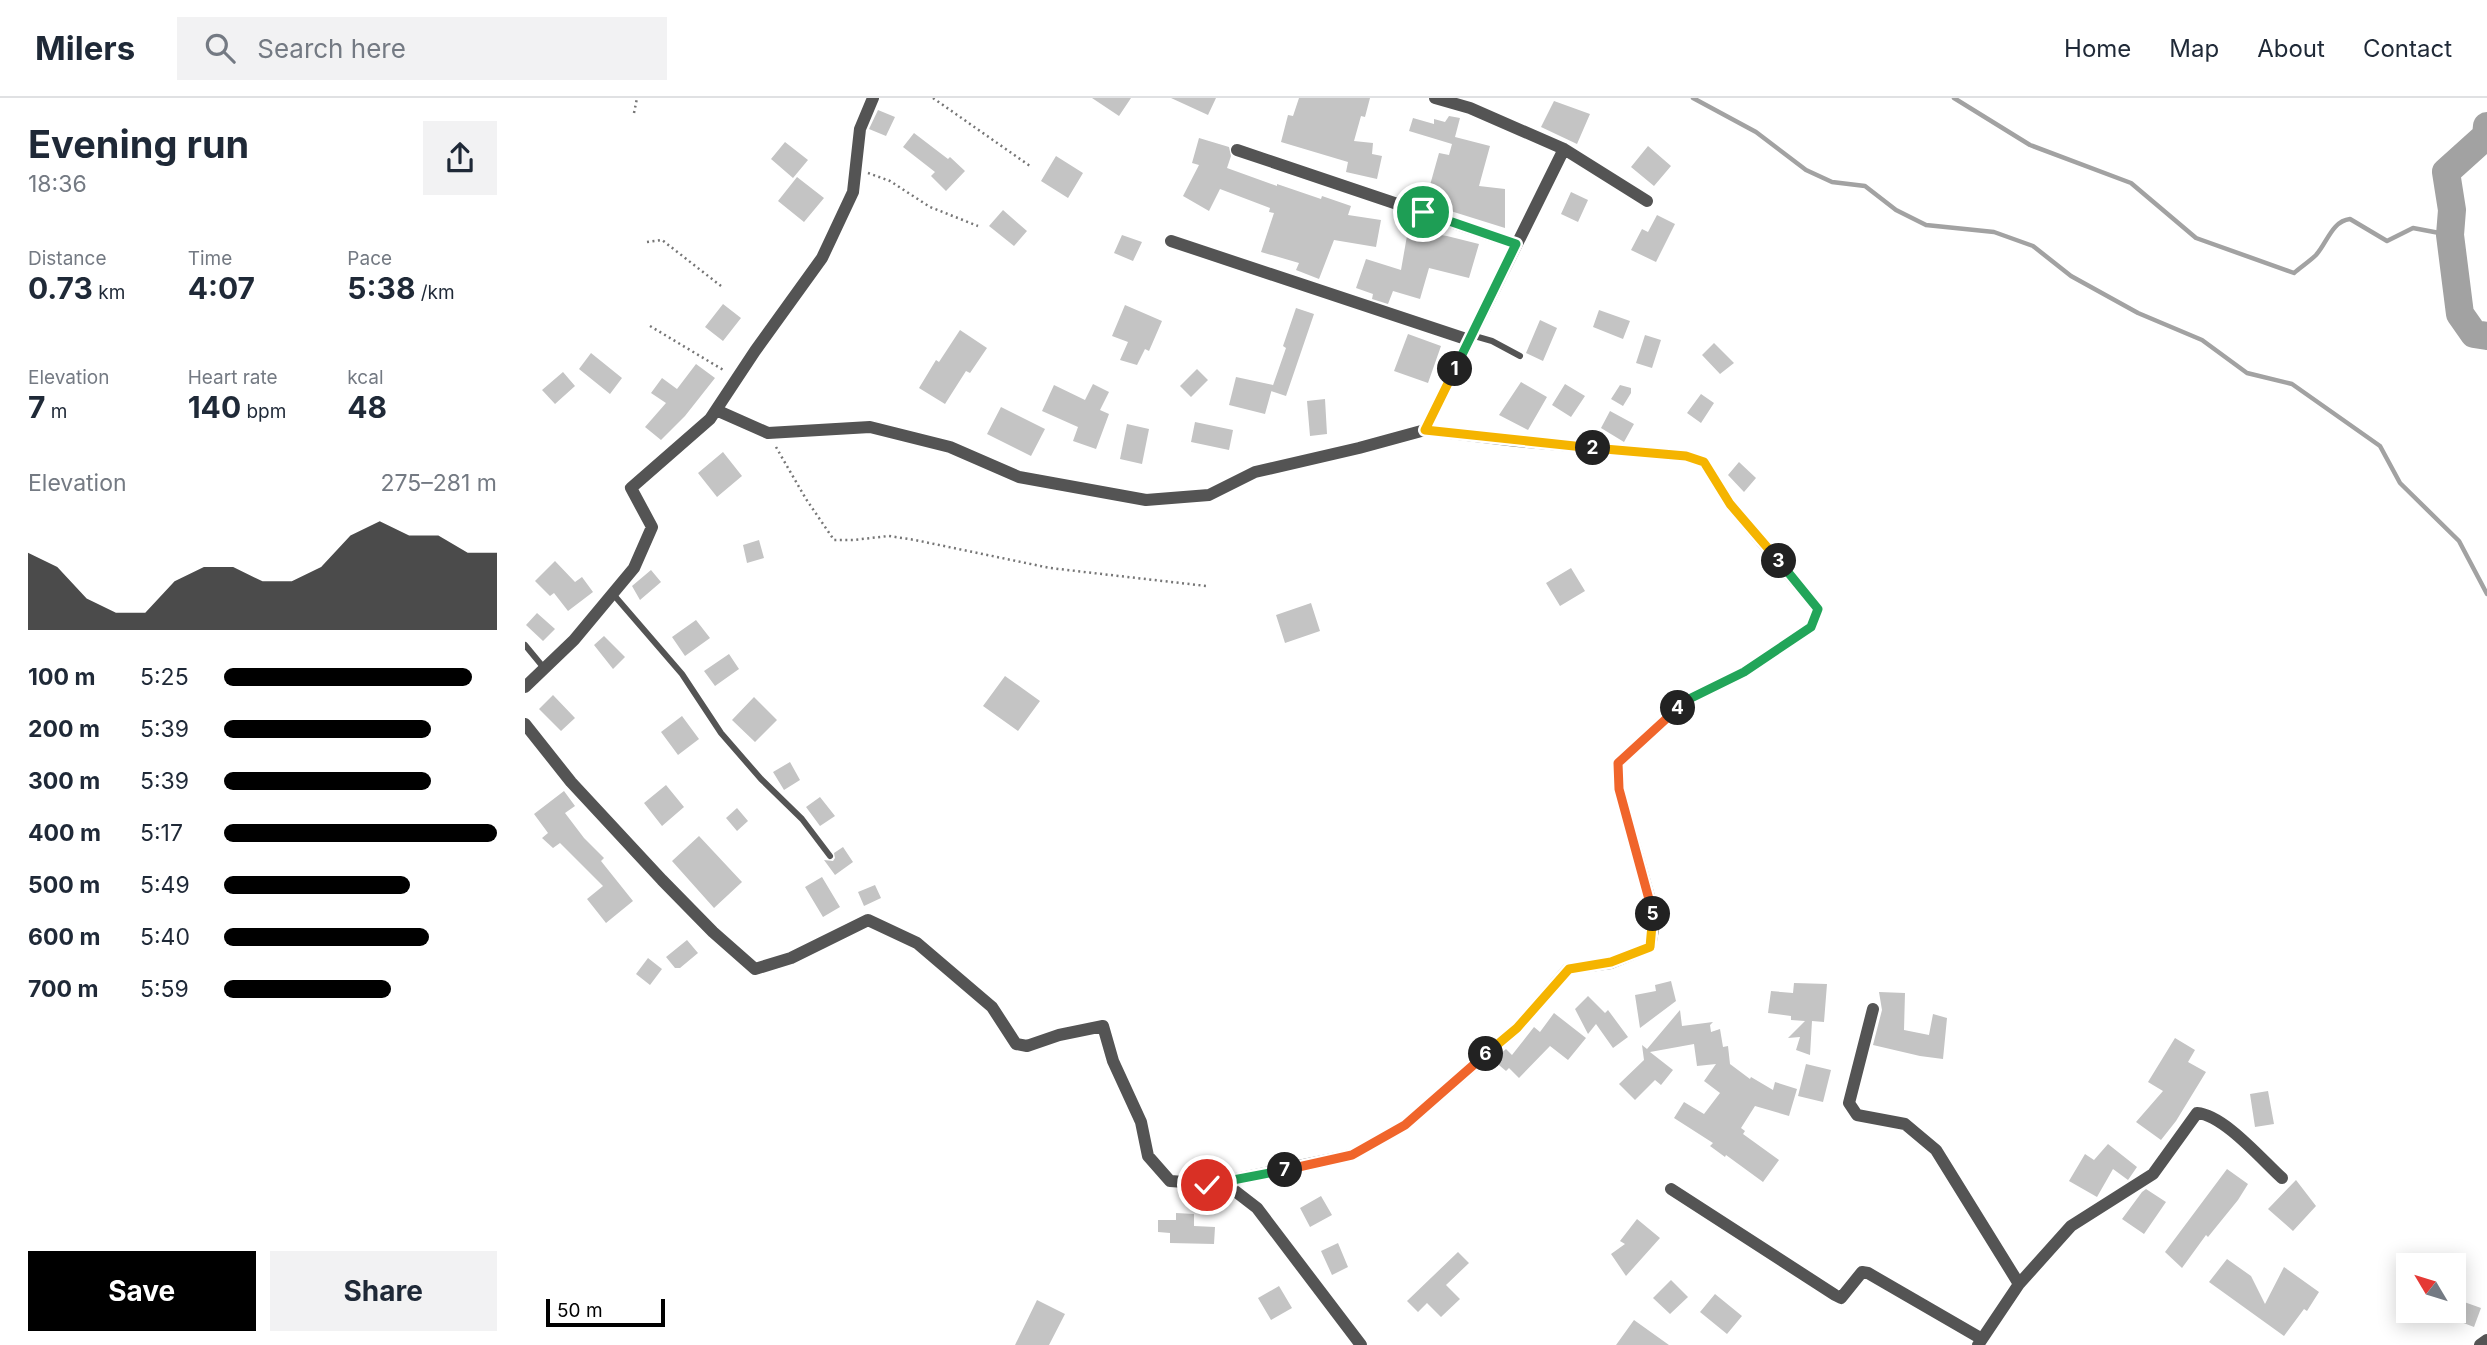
<!DOCTYPE html>
<meta charset="utf-8">
<style>
:root{--surface:#fff;--page:#f2f2f3;--text:#1f2937;--muted:#747a83;--line:#e0e1e3;--accent:#000}
body{margin:0;font-family:Inter,sans-serif;background:var(--page);color:var(--text);height:100vh;display:flex;flex-direction:column;font-size:26px;white-space:nowrap}
*{box-sizing:border-box;margin:0}
p{font-size:23px;color:var(--muted)}
.icon{flex:none;width:38px;height:38px;fill:none;stroke:currentColor;stroke-width:2;stroke-linecap:round;stroke-linejoin:round}
.map{position:relative;flex:1;overflow:hidden}
.drawer{display:flex;flex-direction:column;background:var(--surface);width:525px}
.drawer>*{flex:none}
.needle{width:46px;rotate:308deg}
.controls{position:absolute;left:1871px;top:1155px;display:grid;gap:14px}
.controls a{display:grid;place-items:center;width:70px;height:70px;border-radius:0px;background:var(--surface);box-shadow:0 4px 18px #0003;font-size:35px}
.scale{position:absolute;left:21px;bottom:18px;width:119px;box-sizing:border-box;padding-left:7px;border:4px solid #000;border-top:0;font-size:19px;line-height:24px;white-space:nowrap;color:#000;-webkit-text-stroke:5px #fff;paint-order:stroke}
.pin{position:absolute;display:grid;place-items:center;width:60px;height:60px;color:#fff;margin:-30px;border:4px solid #fff;border-radius:50%;box-shadow:0 2px 7px #0007}
.km{position:absolute;width:35px;height:35px;margin:-18px;border-radius:50%;background:#222;color:#fff;font-size:19px;line-height:35px;text-align:center}
.round{display:grid;place-items:center;flex:none;width:74px;height:74px;border-radius:0px;background:var(--page)}
.summary{display:flex;align-items:center;justify-content:space-between;height:119px;padding:0 28px}
h1{font-size:38px;font-weight:700;line-height:52px}
.figures{display:grid;grid-template-columns:repeat(3,1fr);gap:10px;height:119px;padding:7px 28px}
.figures div{display:grid;align-content:center}
.figures b{font-size:30px;font-weight:700}
.figures small{font-size:19px;font-weight:400}
.figures p{font-size:19px}
.chart{height:196px;padding:14px 28px}
.chart p{display:flex;justify-content:space-between}
.chart svg{width:100%;height:126px;margin-top:7px;fill:var(--accent);opacity:.7}
.button{display:flex;gap:14px;margin-top:auto;padding:14px 28px}
.button a{flex:1;height:80px;border-radius:0px;background:var(--accent);color:#fff;font-size:28px;font-weight:700;line-height:80px;text-align:center}
.button a+a{background:var(--page);color:var(--text)}
ul{padding:0 28px;list-style:none;font-size:23px}
li{display:grid;grid-template-columns:112px 84px 1fr;align-items:center;height:52px}
li i{height:18px;border-radius:9px;background:var(--accent)}
header{display:flex;align-items:center;gap:42px;box-sizing:border-box;height:98px;padding:0 35px;background:var(--surface);border-bottom:2px solid var(--line)}
header strong{font-size:33px}
nav{display:flex;gap:38px;margin-inline-start:auto;font-size:24px}
.search{width:490px;height:63px;background:var(--page);display:flex;align-items:center;gap:18px;box-sizing:border-box;padding:0 24px;border-radius:0px;color:var(--muted);font-size:26px}
main{display:flex;flex:1;min-height:0}
.map>svg:first-child{display:block}
.lines{fill:none;stroke-linecap:round;stroke-linejoin:round}
.stream{stroke:#a2a2a2;stroke-width:4.5}
.river{stroke:#a2a2a2;stroke-width:28}
.building{fill:#c4c4c4}
.path{stroke:#767676;stroke-width:2.5;stroke-dasharray:2 3.5;stroke-linecap:butt}
.service{stroke:#545454;stroke-width:6}
.minor{stroke:#545454;stroke-width:12}
.split-1-casing{stroke:#fff;stroke-width:14}
.split-2-casing{stroke:#fff;stroke-width:14}
.split-3-casing{stroke:#fff;stroke-width:14}
.split-4-casing{stroke:#fff;stroke-width:14}
.split-5-casing{stroke:#fff;stroke-width:14}
.split-6-casing{stroke:#fff;stroke-width:14}
.split-7-casing{stroke:#fff;stroke-width:14}
.split-8-casing{stroke:#fff;stroke-width:14}
.split-1{stroke:#22a559;stroke-width:9}
.split-2{stroke:#f5b400;stroke-width:9}
.split-3{stroke:#f5b400;stroke-width:9}
.split-4{stroke:#22a559;stroke-width:9}
.split-5{stroke:#f0652b;stroke-width:9}
.split-6{stroke:#f5b400;stroke-width:9}
.split-7{stroke:#f0652b;stroke-width:9}
.split-8{stroke:#22a559;stroke-width:9}
</style>
<header>
<strong>Milers</strong>
<div class="search"><svg class="icon" aria-label="search" viewBox="0 0 24 24"><circle cx="10" cy="10" r="6"/><path d="M15 15l6 6"/></svg>Search here</div>
<nav><a>Home</a><a>Map</a><a>About</a><a>Contact</a></nav>
</header>
<main>
<section class="drawer">
<div class="summary"><div><h1>Evening run</h1><p>18:36</p></div><a class="round"><svg class="icon" aria-label="share" viewBox="0 0 24 24"><path d="M12 15V3M7 8l5-5 5 5M5 13v7h14v-7"/></svg></a></div>
<div class="figures">
<div><p>Distance</p><b>0.73<small> km</small></b></div>
<div><p>Time</p><b>4:07</b></div>
<div><p>Pace</p><b>5:38<small> /km</small></b></div>
</div>
<div class="figures">
<div><p>Elevation</p><b>7<small> m</small></b></div>
<div><p>Heart rate</p><b>140<small> bpm</small></b></div>
<div><p>kcal</p><b>48</b></div>
</div>
<div class="chart"><p><span>Elevation</span>275–281 m</p>
<svg viewBox="0 0 160 44" preserveAspectRatio="none"><path d="M0 44V17L10 22L20 33L30 38L40 38L50 27L60 22L70 22L80 27L90 27L100 22L110 11L120 6L130 11L140 11L150 17L160 17V44z"/></svg>
</div>
<ul>
<li><b>100 m</b>5:25<i style="width:91%"></i></li>
<li><b>200 m</b>5:39<i style="width:76%"></i></li>
<li><b>300 m</b>5:39<i style="width:76%"></i></li>
<li><b>400 m</b>5:17<i style="width:100%"></i></li>
<li><b>500 m</b>5:49<i style="width:68%"></i></li>
<li><b>600 m</b>5:40<i style="width:75%"></i></li>
<li><b>700 m</b>5:59<i style="width:61%"></i></li>
</ul>
<div class="button"><a>Save</a><a>Share</a></div>
</section>
<div class="map">
<svg width="1962" height="1247" viewBox="0 0 1962 1247">
<rect width="100%" height="100%" fill="#fff"/>
<g class="lines">
<path class="stream" d="M1168,0L1231,34L1281,72L1307,84L1340,88L1371,112L1401,127L1469,134L1508,148L1546,178L1613,215L1677,242L1722,275L1767,286L1855,348L1875,385L1934,443L1962,496
M1429,0L1505,47L1606,85L1671,140L1769,175C1776,169 1785,163 1791,157C1802,145 1807,123 1825,121L1862,143L1888,130L1925,137"/>
<path class="river" d="M1962,28L1961,38L1921,74L1927,112L1925,137L1935,216L1949,236L1962,238"/>
</g>
<path class="building" d="M567,0H606L594,18Z
M646,0H691L683,17Z
M774,0H845L840,19L836,18L829,43L848,45L847,56L857,58L852,81L821,74L823,64L756,44L763,17L768,18Z
M1029,3L1065,16L1052,46L1016,29Z
M353,12L370,19L361,38L344,31Z
M924,18L935,20L930,39L965,48L954,88L980,91V130L900,105L914,55L924,57L927,46L884,33L888,20L909,26V21L920,24Z
M389,35L423,61L425,59L440,73L421,93L406,78L410,74L378,49Z
M674,40L704,49L706,58L702,70L752,88V86L796,101L797,98L826,108L823,117L856,122L851,149L809,142L794,181L771,172L774,165L736,154L749,115L744,114L745,110L695,91L684,113L658,98L674,67L667,65Z
M260,44L283,62L268,80L246,61Z
M1123,48L1146,68L1129,88L1106,69Z
M531,58L558,75L543,100L516,83Z
M272,79L299,100L279,124L253,103Z
M1046,94L1063,102L1053,124L1036,116Z
M478,112L502,133L489,148L464,128Z
M1132,117L1150,126L1131,164L1106,152L1117,131L1123,134Z
M883,132L922,138L954,146L944,180L904,170L895,201L868,193L863,206L847,201L848,196L831,190L841,161L876,172Z
M597,137L617,144L608,163L589,155Z
M198,206L216,220L198,243L180,229Z
M600,207L637,223L624,253L620,251L612,267L595,262L603,244L587,238Z
M771,210L789,216L761,298L746,293L761,250L758,248Z
M1074,212L1105,223L1098,241L1068,229Z
M1015,222L1032,230L1018,263L1001,255Z
M435,232L462,250L445,275L441,273L420,306L394,290L411,262L414,264Z
M883,236L916,248L903,285L869,273Z
M1120,237L1136,242L1127,270L1111,265Z
M1189,245L1209,265L1195,276L1177,257Z
M66,255L97,280L85,296L54,271Z
M171,266L190,280L160,318L136,342L120,329L141,305L126,295L137,280L152,291Z
M672,271L683,282L666,299L655,288Z
M38,274L50,288L30,306L17,292Z
M711,279L748,287L740,316L704,307Z
M996,284L1022,299L1003,332L974,317Z
M568,286L584,294L575,312L584,316L571,351L548,343L553,329L517,313L529,287L560,302Z
M1040,286L1060,298L1046,319L1027,307Z
M1095,287L1106,290V295L1098,308L1086,301Z
M1176,296L1189,305L1176,325L1162,315Z
M800,301L802,336L785,338L782,303Z
M476,309L520,331L506,358L462,336Z
M1085,313L1109,326L1099,344L1076,330Z
M670,324L708,332L704,352L666,344Z
M602,326L624,331L617,366L595,361Z
M198,354L217,378L192,399L173,375Z
M1214,364L1231,380L1219,394L1203,377Z
M234,442L239,460L222,465L218,447Z
M30,463L50,484L57,479L68,494L43,513L29,495L25,498L10,483Z
M1046,470L1060,493L1035,508L1021,485Z
M126,472L136,484L115,502L107,488Z
M786,505L795,533L760,545L751,517Z
M12,515L30,531L18,543L1,527Z
M171,522L185,540L160,558L147,539Z
M79,538L100,559L88,571L69,547Z
M204,556L214,571L190,588L179,573Z
M480,578L515,603L493,633L458,608Z
M28,597L50,620L36,633L14,611Z
M229,599L252,622L230,644L207,622Z
M157,618L174,641L153,657L136,634Z
M265,664L275,682L259,692L248,674Z
M141,687L159,709L137,728L119,705Z
M39,693L50,708L40,715L59,740L79,760L76,763L108,803L81,825L62,801L78,788L35,745L28,750L17,740L23,735L9,716Z
M295,699L310,718L295,728L281,709Z
M212,710L223,723L212,733L201,720Z
M174,738L217,784L189,810L147,763Z
M318,749L328,764L310,777L299,762L308,763L310,760L309,755Z
M297,779L315,809L298,819L280,789Z
M350,787L356,800L339,808L333,794Z
M162,842L173,855L155,870H150L141,859Z
M123,860L137,871L125,887L111,876Z
M1146,883L1151,903L1115,930L1110,897L1131,893L1130,887Z
M1269,885L1302,886L1299,924L1287,923L1285,957L1271,952L1275,939L1263,940L1280,923L1266,922V918L1243,915L1246,893L1268,895Z
M1354,894L1380,895L1379,932L1404,937L1408,916L1422,920L1418,961L1395,958L1348,947L1357,912Z
M1063,898L1080,915L1083,912L1103,939L1088,950L1071,926L1063,936L1050,911Z
M1155,912L1157,928L1188,924L1185,927L1186,934L1195,931L1198,949L1203,948L1205,966L1225,981L1226,979L1248,992L1250,984L1272,991L1264,1018L1230,1008L1216,1030L1220,1033L1218,1036L1254,1062L1238,1084L1201,1057L1200,1059L1185,1048L1188,1045L1149,1020L1159,1004L1179,1016L1195,995L1179,983L1191,966L1172,968L1169,946L1125,954L1148,972L1136,987L1130,982L1110,1002L1094,986L1119,962L1117,947L1122,951Z
M1029,915L1061,940L1043,962L1025,948L994,980L984,970L981,973L968,962L981,951L987,957L1009,929L1015,934Z
M1650,940L1670,952L1663,964L1681,974L1651,1023L1636,1042L1611,1024L1638,993L1623,984Z
M1281,966L1306,972L1298,1004L1273,998Z
M1743,993L1749,1026L1730,1029L1725,996Z
M1583,1046L1612,1069L1603,1082L1588,1071L1572,1099L1544,1083L1560,1056L1569,1062Z
M1702,1071L1723,1086L1713,1102L1683,1139L1681,1137L1657,1170L1640,1154Z
M1771,1082L1791,1108L1768,1133L1743,1111Z
M1621,1091L1641,1104L1619,1136L1597,1121L1617,1094Z
M796,1098L807,1117L785,1129L775,1110Z
M651,1115L669,1116V1128L690,1129L689,1146L645,1145V1135L633,1134V1122H651Z
M1112,1121L1135,1140L1101,1178L1086,1156L1100,1146L1095,1143Z
M813,1145L823,1169L807,1177L796,1153Z
M933,1154L944,1165L921,1187L935,1201L916,1219L902,1205L893,1214L882,1203Z
M1702,1161L1726,1178L1740,1206L1759,1169L1794,1194L1782,1213L1779,1211L1759,1238L1684,1184Z
M1146,1182L1163,1199L1145,1216L1128,1200Z
M754,1188L767,1210L746,1222L733,1200Z
M1190,1196L1217,1218L1202,1236L1175,1214Z
M1928,1200L1956,1210L1949,1229L1928,1221Z
M512,1202L540,1216L524,1247H490Z
M1109,1222L1144,1247H1091Z"/>
<g class="lines">
<path class="path" d="M408,0L505,68
M109,15L112,0
M343,75L365,83L405,109L453,128
M122,144L137,142L196,188
M125,228L200,273
M251,349L281,401L309,442H328L364,438L390,442L525,470L681,488"/>
<path class="service" d="M946,237L967,243L995,258
M88,496L157,576L196,635L236,681L277,721L305,758
M0,547L19,570"/>
<path class="minor" d="M910,0L945,10L1039,51L1122,103
M712,52L991,146
M646,143L944,242
M191,312L243,335L345,329L425,349L494,379L621,402L684,397L730,374L834,350L900,332L1039,51
M0,589L49,542L109,470L127,429L106,390L185,321L230,253L297,160L328,94L335,31L348,0
M0,626L46,684L137,782L188,834L230,871L266,860L343,822L392,845L467,909L491,946L502,948L534,937L578,928L588,963L616,1024L623,1058L645,1083L674,1085L710,1093L732,1110L836,1247
M1348,911L1324,1005L1332,1017L1380,1026L1411,1052L1494,1186
M682,1087L827,1057L880,1027L992,930L1043,871L1086,865L1125,849L1130,820L1094,691L1093,665L1160,603L1219,574L1286,529L1293,511L1205,406L1179,364L1161,358L992,343L900,332
M1146,1091L1310,1197L1316,1200L1337,1174L1343,1175L1457,1241
M1453,1247L1494,1186L1546,1128L1628,1076L1672,1015C1699,1017 1737,1062 1757,1080
M1955,1247L1962,1242"/>
</g>
<g class="lines">
<defs>
<path id="split-1" d="M898,114L991,146L930,271"/>
<path id="split-2" d="M930,271L900,332L1068,350"/>
<path id="split-3" d="M1068,350L1161,358L1179,364L1205,406L1254,463"/>
<path id="split-4" d="M1153,610L1160,603L1219,574L1286,529L1293,511L1254,463"/>
<path id="split-5" d="M1128,816L1094,691L1093,665L1153,610"/>
<path id="split-6" d="M961,956L992,930L1044,871L1086,864L1125,849L1128,816"/>
<path id="split-7" d="M760,1072L827,1057L880,1027L961,956"/>
<path id="split-8" d="M682,1087L760,1072"/>
</defs>
<use href="#split-1" class="split-1-casing"/>
<use href="#split-2" class="split-2-casing"/>
<use href="#split-3" class="split-3-casing"/>
<use href="#split-4" class="split-4-casing"/>
<use href="#split-5" class="split-5-casing"/>
<use href="#split-6" class="split-6-casing"/>
<use href="#split-7" class="split-7-casing"/>
<use href="#split-8" class="split-8-casing"/>
<use href="#split-1" class="split-1"/>
<use href="#split-2" class="split-2"/>
<use href="#split-3" class="split-3"/>
<use href="#split-4" class="split-4"/>
<use href="#split-5" class="split-5"/>
<use href="#split-6" class="split-6"/>
<use href="#split-7" class="split-7"/>
<use href="#split-8" class="split-8"/>
</g>
</svg>
<div class="controls">
<a><svg class="needle" viewBox="-14 -14 28 28"><path d="M0-13l5 13h-10z" fill="#e53935"/><path d="M0 13l5-13h-10z" fill="#747a83"/></svg></a>
</div>
<div class="scale">50 m</div>
<div class="pin" style="left:898px;top:114px;background:#1e9e55"><svg class="icon" aria-label="arrive" viewBox="0 0 24 24"><path d="M6 21V4h12l-3 4 3 4H6"/></svg></div>
<div class="pin" style="left:682px;top:1087px;background:#d93025"><svg class="icon" aria-label="check" viewBox="0 0 24 24"><path d="M5 12l5 5 9-10"/></svg></div>
<b class="km" style="left:930px;top:271px">1</b>
<b class="km" style="left:1068px;top:350px">2</b>
<b class="km" style="left:1254px;top:463px">3</b>
<b class="km" style="left:1153px;top:610px">4</b>
<b class="km" style="left:1128px;top:816px">5</b>
<b class="km" style="left:961px;top:956px">6</b>
<b class="km" style="left:760px;top:1072px">7</b>
</div>
</main>
